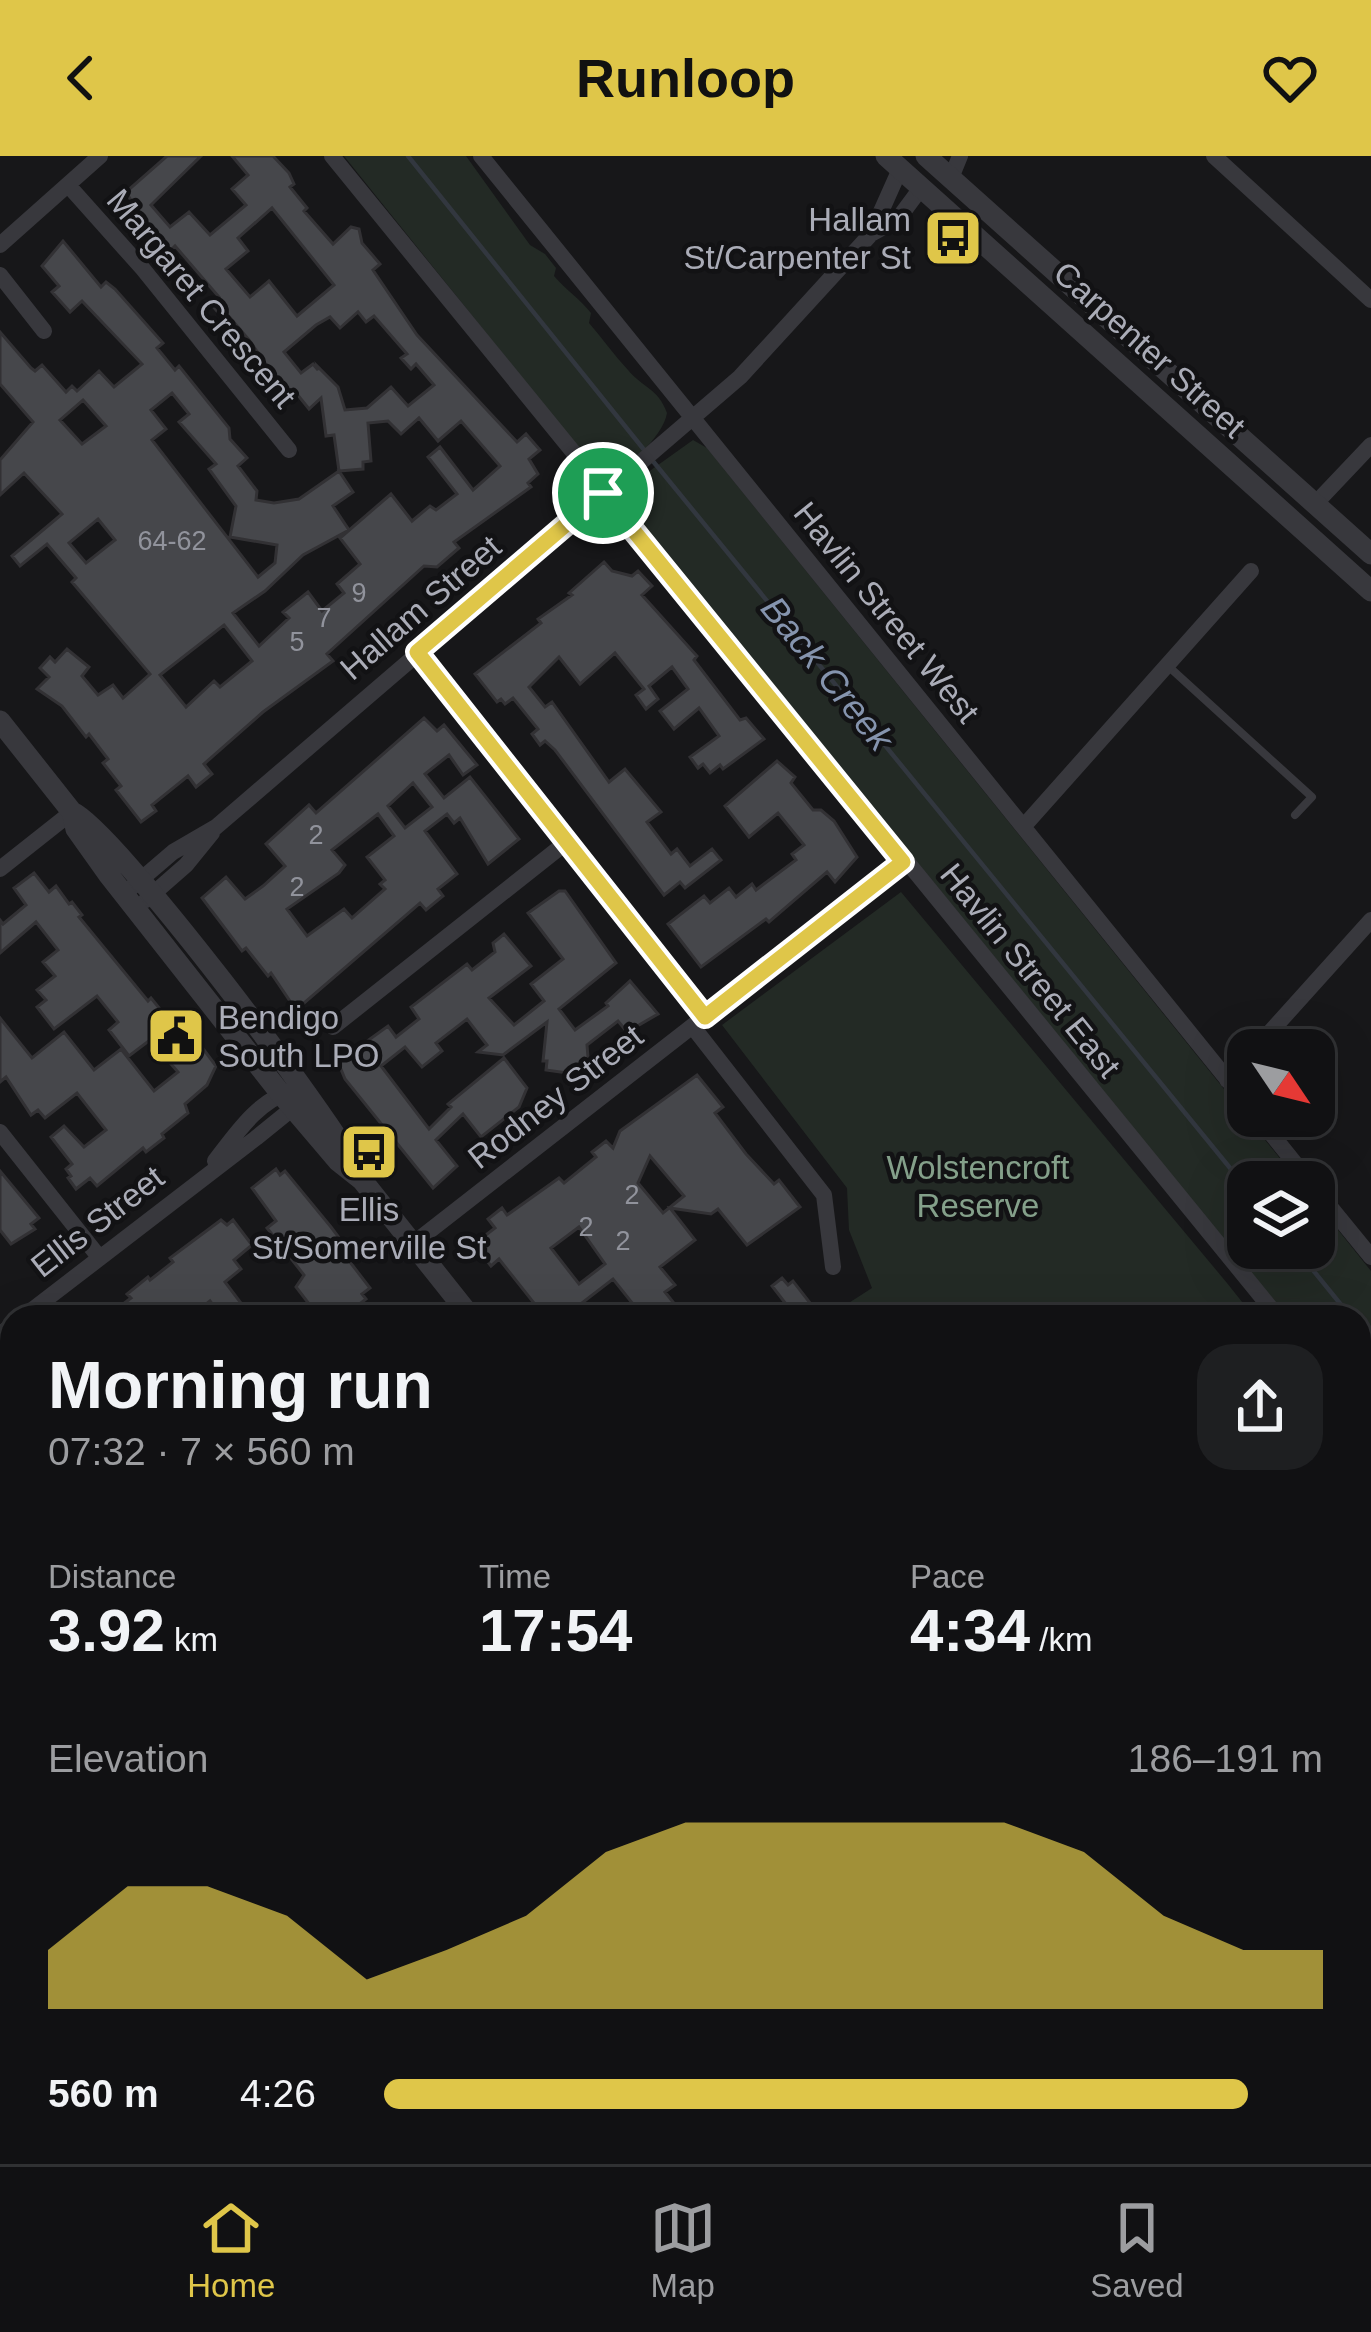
<!DOCTYPE html>
<meta charset="utf-8">
<style>
:root{--surface:#111113;--page:#1e1f21;--text:#f1f3f6;--muted:#9c9da0;--line:#303133;--accent:#dfc649}
body{margin:0;font-family:Helvetica,sans-serif;background:var(--page);color:var(--text);height:100vh;display:flex;flex-direction:column;font-size:45px;white-space:nowrap}
*{box-sizing:border-box;margin:0}
p{font-size:39px;color:var(--muted)}
.icon{flex:none;width:66px;height:66px;fill:none;stroke:currentColor;stroke-width:2;stroke-linecap:round;stroke-linejoin:round}
.map{position:relative;flex:1;overflow:hidden}
.side{position:absolute;left:0px;top:1149px;width:1371px;height:861px;display:flex;flex-direction:column;background:var(--surface);border-radius:36px 36px 0 0;box-shadow:0 12px 48px #0002,0 0 0 3px var(--line)}
.side>*{flex:none}
.needle{width:78px;rotate:125deg}
.controls{position:absolute;left:1227px;top:873px;display:grid;gap:24px}
.controls a{display:grid;place-items:center;width:108px;height:108px;border-radius:24px;background:var(--surface);box-shadow:0 12px 48px #0002,0 0 0 3px var(--line);font-size:60px}
.pin{position:absolute;display:grid;place-items:center;width:102px;height:102px;color:#fff;margin:-51px;border:6px solid #fff;border-radius:50%;box-shadow:0 3px 12px #0007}
.round{display:grid;place-items:center;flex:none;width:126px;height:126px;border-radius:36px;background:var(--page)}
.head{display:flex;align-items:center;justify-content:space-between;height:204px;padding:0 48px}
h1{font-size:66px;font-weight:700;line-height:90px}
.stats{display:grid;grid-template-columns:repeat(3,1fr);gap:18px;height:204px;padding:12px 48px}
.stats div{display:grid;align-content:center}
.stats b{font-size:60px;font-weight:700}
.stats small{font-size:33px;font-weight:400}
.stats p{font-size:33px}
.chart{height:336px;padding:24px 48px}
.chart p{display:flex;justify-content:space-between}
.chart svg{width:100%;height:216px;margin-top:12px;fill:var(--accent);opacity:.7}
ul{padding:0 48px;list-style:none;font-size:39px}
li{display:grid;grid-template-columns:192px 144px 1fr;align-items:center;height:90px}
li i{height:30px;border-radius:15px;background:var(--accent)}
header{display:flex;justify-content:space-between;align-items:center;height:156px;padding:0 48px;background:var(--accent);color:#111;font-size:54px;font-weight:700}
.tab-bar{display:flex;justify-content:space-around;align-items:center;height:168px;border-top:3px solid var(--line);background:var(--surface);font-size:33px;color:var(--muted)}
.tab-bar a{display:grid;justify-items:center;gap:6px}
.tab-bar .active{color:var(--accent)}
.map>svg:first-child{display:block}
.green{fill:#232a25}
.lines{fill:none;stroke-linecap:round;stroke-linejoin:round}
.stream{stroke:#32373f;stroke-width:4.5}
.building{fill:#46474b;stroke:#323134;stroke-width:3;fill-rule:evenodd}
.service{stroke:#38383d;stroke-width:8}
.minor{stroke:#38383d;stroke-width:16}
.tertiary{stroke:#38383d;stroke-width:21}
.secondary{stroke:#47474d;stroke-width:24}
.route-casing{stroke:#fff;stroke-width:24}
.route{stroke:#dfc649;stroke-width:15}
.labels{text-anchor:middle;stroke-width:9;stroke-linejoin:round;paint-order:stroke}
.number-label{font-size:27px;fill:#91939c}
.poi-label{font-size:33px;fill:#aaacb7;stroke:#121214;text-anchor:end}
.street-label{font-size:33px;fill:#aaacb7;stroke:#121214}
.park-label{font-size:33px;fill:#84a08a;stroke:#121214}
.water-label{font-size:36px;font-style:italic;fill:#8594ae;stroke:#121214}
</style>
<header><svg class="icon" aria-label="back" viewBox="0 0 24 24"><path d="M15 5l-7 7 7 7"/></svg>Runloop<svg class="icon" aria-label="heart" viewBox="0 0 24 24"><path d="M12 20l-8-8c-3-5 5-10 8-4 3-6 11-1 8 4z"/></svg></header>
<div class="map">
<svg width="1371" height="2008" viewBox="0 0 1371 2008">
<rect width="100%" height="100%" fill="#171719"/>
<path class="green" d="M344,0H466L530,89L545,98L556,112L554,120C566,134 580,143 591,157L589,167C602,182 614,199 628,214C643,232 658,232 667,257C663,281 625,317 600,319Z
M693,284L707,292L1299,1026H1248V1092H1314V1044L1371,1115V1261L1359,1247V1161H1287L627,349L644,319Z
M901,736L1227,1127L1254,1161H827L872,1132L849,1074L847,1032L722,869Z"/>
<g class="lines">
<path class="stream" d="M408,0L645,295
M652,304L1248,1034
M1295,1092L1351,1161
M1359,1171L1371,1186"/>
</g>
<path class="building" d="M167,0H201L151,49L170,71L189,56L210,79L246,49L232,33L248,19L232,0H273L289,17L294,28L290,31L307,52L304,55L333,88L351,71L359,73L362,87L380,108L373,114L417,179L517,286L526,278L540,294L529,303L538,318L528,327L531,331L454,386L459,392L437,411L424,410L327,498L333,505L263,556L204,608L212,618L196,631L188,620L152,649L156,655L141,666L116,634L121,630L103,607L108,603L89,578L86,581L62,550L37,533L49,521L40,512L50,501L55,506L67,493L89,511L82,520L98,539L113,529L123,542L150,518L72,426L76,422L47,388L20,410L12,400L62,358L24,317L0,339V304L33,266L0,228V176L31,212L35,215L42,209L66,236L72,230L77,235L99,215L114,231L142,208L82,145L70,156L52,136L59,130L42,110L63,85L101,131L106,126L115,133L163,187L157,192L175,214L179,210L229,272L230,283L247,302L238,310L257,335L256,344L274,347L299,343L339,315L334,279L326,280L321,242L309,253L297,238L290,243L249,184L225,156L221,160L211,148L219,141L175,90L171,94L153,73L142,82L134,72L139,67L126,51L132,46L126,36ZM272,52L334,129L297,160L269,125L250,141L226,113L248,95L238,82ZM358,156L366,166L374,160L407,198L401,202L411,213L416,208L434,229L408,250L391,231L367,252L345,254L338,231L317,210L318,214L313,208L301,217L284,196L316,169L330,161L340,172ZM172,237L189,258L179,266L216,308L209,313L236,350L230,381L277,389L275,407L258,421L152,284L166,273L151,254ZM83,244L106,270L82,288L60,264ZM419,262L438,285L461,265L500,310L473,334L440,291L428,301L457,338L436,354L430,350L412,365L391,338L340,382L360,408L337,428L344,437L322,455L308,436L283,456L289,462L259,490L233,457L265,435L303,399L349,374L333,350L353,336L339,315L363,313V306L371,305L368,267L388,265L401,278ZM98,363L115,384L86,407L69,387ZM224,469L252,505L220,531L214,525L186,551L160,519Z
M604,406L612,415L632,420L638,415L652,430L642,439L697,500L694,504L740,564L746,562L764,583L723,613L720,609L710,617L703,608L698,612L690,601L719,580L699,552L674,573L660,555L688,533L672,511L649,530L658,543L646,553L636,539L644,533L615,497L580,528L559,501L529,531L545,551L552,546L609,626L625,613L661,656L647,666L671,698L677,693L690,710L712,693L721,704L685,732L680,726L664,739L555,594L545,585L540,589L532,578L538,573L513,542L505,548L501,543L497,546L475,518L541,467L538,463L572,439L569,437Z
M424,562L437,575L444,569L477,609L463,619L449,599L425,618L444,642L470,621L519,683L488,708L460,662L454,667L447,658L425,675L457,718L438,733L443,740L426,754L420,747L296,854L271,817L268,820L246,792L242,795L202,742L226,721L245,743L263,730L285,710L266,688L309,649L316,657ZM413,627L432,651L405,672L388,650ZM378,658L394,680L367,701L385,724L380,728L385,733L352,762L344,753L307,780L287,753L339,717L345,709L332,694Z
M777,605L795,621L791,627L813,654H821L834,665L857,701L835,726L827,716L769,766L766,763L701,811L668,768L704,740L710,747L729,732L736,741L752,728L756,734L796,704L792,698L804,689L778,657L749,681L725,650Z
M34,717L49,736L56,730L69,748L72,746L82,759L79,761L148,845L151,842L173,869L181,863L216,910L207,929L185,948L188,957L162,978L164,982L146,996L143,992L97,1030L90,1022L76,1033L68,1022L71,1020L66,1013L72,1008L51,981L64,970L84,991L106,974L77,937L45,962L38,954L31,959L6,921L0,926V862L32,902L64,876L94,914L121,893L154,935L178,916L150,884L129,900L109,874L118,866L97,840L54,873L37,851L46,844L37,834L55,820L43,806L58,794L36,766L0,797V764L3,768L26,749L14,732Z
M559,735H565L616,807L559,853L575,874L608,850L606,847L630,825L658,858L627,876L618,865L587,889L588,901L567,917L546,914L547,905H543L547,866L503,899L478,896L487,889L467,863L436,887L442,895L422,911L405,891L381,910L429,973L451,951L448,948L504,902L527,932L519,951L481,981L463,958L436,984L457,1010L433,1032L345,923L338,906L388,870L396,881L419,863L411,851L467,808L472,814L495,796L493,787L504,778L531,810L489,842L514,869L544,845L531,828L563,803L528,757Z
M697,919L723,951L715,957L746,998L774,1028L779,1024L800,1051L747,1089L718,1053L711,1058L670,1052L695,1084L660,1111L675,1129L665,1136L685,1161H627L637,1153L613,1123L578,1150L582,1155L575,1161H545L499,1103L491,1110L474,1088L495,1072L488,1063L502,1052L507,1059L559,1022L564,1027L596,1001L592,996L606,985L613,992L620,975ZM650,1000L684,1040L663,1057L638,1027ZM579,1071L605,1108L579,1128L551,1092Z
M276,1013L280,1019L285,1015L331,1071L346,1091L343,1097L370,1132L362,1138L366,1143L343,1161H319L296,1131L304,1119L267,1072L276,1065L252,1032Z
M0,1015L39,1062L31,1068L35,1073L11,1088L0,1074Z
M221,1064L227,1069L233,1064L252,1089L234,1104L241,1113L225,1126L244,1151L233,1161H222L210,1145L190,1161H106L131,1142L127,1138L148,1121L150,1124L173,1106L170,1102Z
M782,1122L788,1129L793,1125L821,1161H796L772,1130Z"/>
<g class="lines">
<path class="service" d="M1168,510L1312,641L1295,659
M1359,1651L1371,1650"/>
<path class="minor" d="M332,0L1278,1161
M481,0L1248,949
M1214,0L1371,144
M951,22L960,0
M68,29L143,113L289,294
M871,78L898,63L921,32
M0,89L100,0
M0,119L44,175
M1315,348L1371,289
M417,496L705,861
M1024,670L1251,415
M0,713L72,656
M131,732L173,696L216,671L740,221L871,78L900,13
M146,744L186,709L212,677
M333,871L568,685
M693,871L824,1039L833,1111
M1254,894L1371,764
M1227,924L1248,901
M1257,960L1310,1026
M0,976L99,1101
M215,1005C235,979 258,944 292,935
M1314,1031L1371,1101
M414,1087L903,706
M23,1161L256,982L293,952L298,942
M0,1179L12,1169
M1359,1261L1371,1276
M0,1475L12,1466
M0,1561L12,1576
M0,1790L12,1773
M532,1998L546,2008
M604,2008L611,1998"/>
<path class="tertiary" d="M886,0L1371,435
M926,0L1371,398
M0,565L72,656C113,673 335,967 359,1018
M72,656L76,673L108,718L281,938L338,1005L362,1024L471,1161
M1359,1937L1371,1935
M1146,1998L1151,2008"/>
<path class="secondary" d="M1359,1445L1371,1434
M1000,2008L1009,1998
M1038,2008L1055,2000L1117,1998"/>
</g>
<g class="lines">
<defs>
<path id="route" d="M603,337L903,706L705,861L417,496Z"/>
</defs>
<use href="#route" class="route-casing"/>
<use href="#route" class="route"/>
</g>
<defs>
<symbol id="bus-square" viewBox="-11 -11 22 22"><rect x="-9" y="-9" width="18" height="18" rx="4" fill="#dfc649" stroke="#121214"/><path d="M-5-6H5V4H4V6H2V4H-2V6H-4V4H-5ZM-3.5-4V0h7V-4ZM-3.5 1.2v1.5H-2V1.2ZM2 1.2v1.5H3.5V1.2Z" fill="#111"/></symbol>
<symbol id="civic-square" viewBox="-11 -11 22 22"><rect x="-9" y="-9" width="18" height="18" rx="4" fill="#dfc649" stroke="#121214"/><path d="M-.6-6.5H3V-4.5H.6V-3L4-1V1h2V6H-6V1h2V-1L-.6-3ZM-1.2 2.5V6h2.4V2.5Z" fill="#111"/></symbol>
</defs>
<g fill-rule="evenodd">
<use href="#bus-square" x="920" y="49" width="66" height="66"/>
<use href="#civic-square" x="143" y="847" width="66" height="66"/>
<use href="#bus-square" x="336" y="963" width="66" height="66"/>
</g>
<g class="labels">
<g class="number-label">
<text x="172" y="394">64-62</text>
<text x="359" y="446">9</text>
<text x="324" y="471">7</text>
<text x="297" y="495">5</text>
<text x="316" y="688">2</text>
<text x="297" y="740">2</text>
<text x="632" y="1048">2</text>
<text x="586" y="1080">2</text>
<text x="623" y="1094">2</text>
</g>
<g class="poi-label">
<text x="911" y="75">Hallam<tspan x="911" dy="38">St/Carpenter St</tspan></text>
<text x="218" y="873" text-anchor="start">Bendigo<tspan x="218" dy="38">South LPO</tspan></text>
<text x="369" y="1065" text-anchor="middle">Ellis<tspan x="369" dy="38">St/Somerville St</tspan></text>
</g>
<g class="street-label">
<text transform="translate(202 142) rotate(50)" y="12">Margaret Crescent</text>
<text transform="translate(1150 193) rotate(42)" y="12">Carpenter Street</text>
<text transform="translate(420 451) rotate(-41)" y="12">Hallam Street</text>
<text transform="translate(887 456) rotate(51)" y="12">Havlin Street West</text>
<text transform="translate(1031 814) rotate(51)" y="12">Havlin Street East</text>
<text transform="translate(555 940) rotate(-38)" y="12">Rodney Street</text>
<text transform="translate(97 1065) rotate(-38)" y="12">Ellis Street</text>
</g>
<g class="park-label">
<text x="978" y="1023">Wolstencroft<tspan x="978" dy="38">Reserve</tspan></text>
</g>
<g class="water-label">
<text transform="translate(828 517) rotate(51)" y="13">Back Creek</text>
</g>
</g>
</svg>
<div class="controls">
<a><svg class="needle" viewBox="-14 -14 28 28"><path d="M0-13l5 13h-10z" fill="#e53935"/><path d="M0 13l5-13h-10z" fill="#9c9da0"/></svg></a>
<a><svg class="icon" aria-label="layers" viewBox="0 0 24 24"><path d="M12 4l9 5-9 5-9-5zM3 14l9 5 9-5"/></svg></a>
</div>
<div class="pin" style="left:603px;top:337px;background:#1e9e55"><svg class="icon" aria-label="arrive" viewBox="0 0 24 24"><path d="M6 21V4h12l-3 4 3 4H6"/></svg></div>
<section class="side">
<div class="head"><div><h1>Morning run</h1><p>07:32 · 7 × 560 m</p></div><a class="round"><svg class="icon" aria-label="share" viewBox="0 0 24 24"><path d="M12 15V3M7 8l5-5 5 5M5 13v7h14v-7"/></svg></a></div>
<div class="stats">
<div><p>Distance</p><b>3.92<small> km</small></b></div>
<div><p>Time</p><b>17:54</b></div>
<div><p>Pace</p><b>4:34<small> /km</small></b></div>
</div>
<div class="chart"><p><span>Elevation</span>186–191 m</p>
<svg viewBox="0 0 160 44" preserveAspectRatio="none"><path d="M0 44V32L10 19L20 19L30 25L40 38L50 32L60 25L70 12L80 6L90 6L100 6L110 6L120 6L130 12L140 25L150 32L160 32V44z"/></svg>
</div>
<ul>
<li><b>560 m</b>4:26<i style="width:92%"></i></li>
</ul>
</section>
</div>
<nav class="tab-bar">
<a class="active"><svg class="icon" aria-label="home" viewBox="0 0 24 24"><path d="M3 11l9-7 9 7M6 9v11h12V9"/></svg>Home</a>
<a><svg class="icon" aria-label="map" viewBox="0 0 24 24"><path d="M3 6l6-2 6 2 6-2v14l-6 2-6-2-6 2zM9 4v14M15 6v14"/></svg>Map</a>
<a><svg class="icon" aria-label="saved" viewBox="0 0 24 24"><path d="M7 4h10v16l-5-4-5 4z"/></svg>Saved</a>
</nav>
